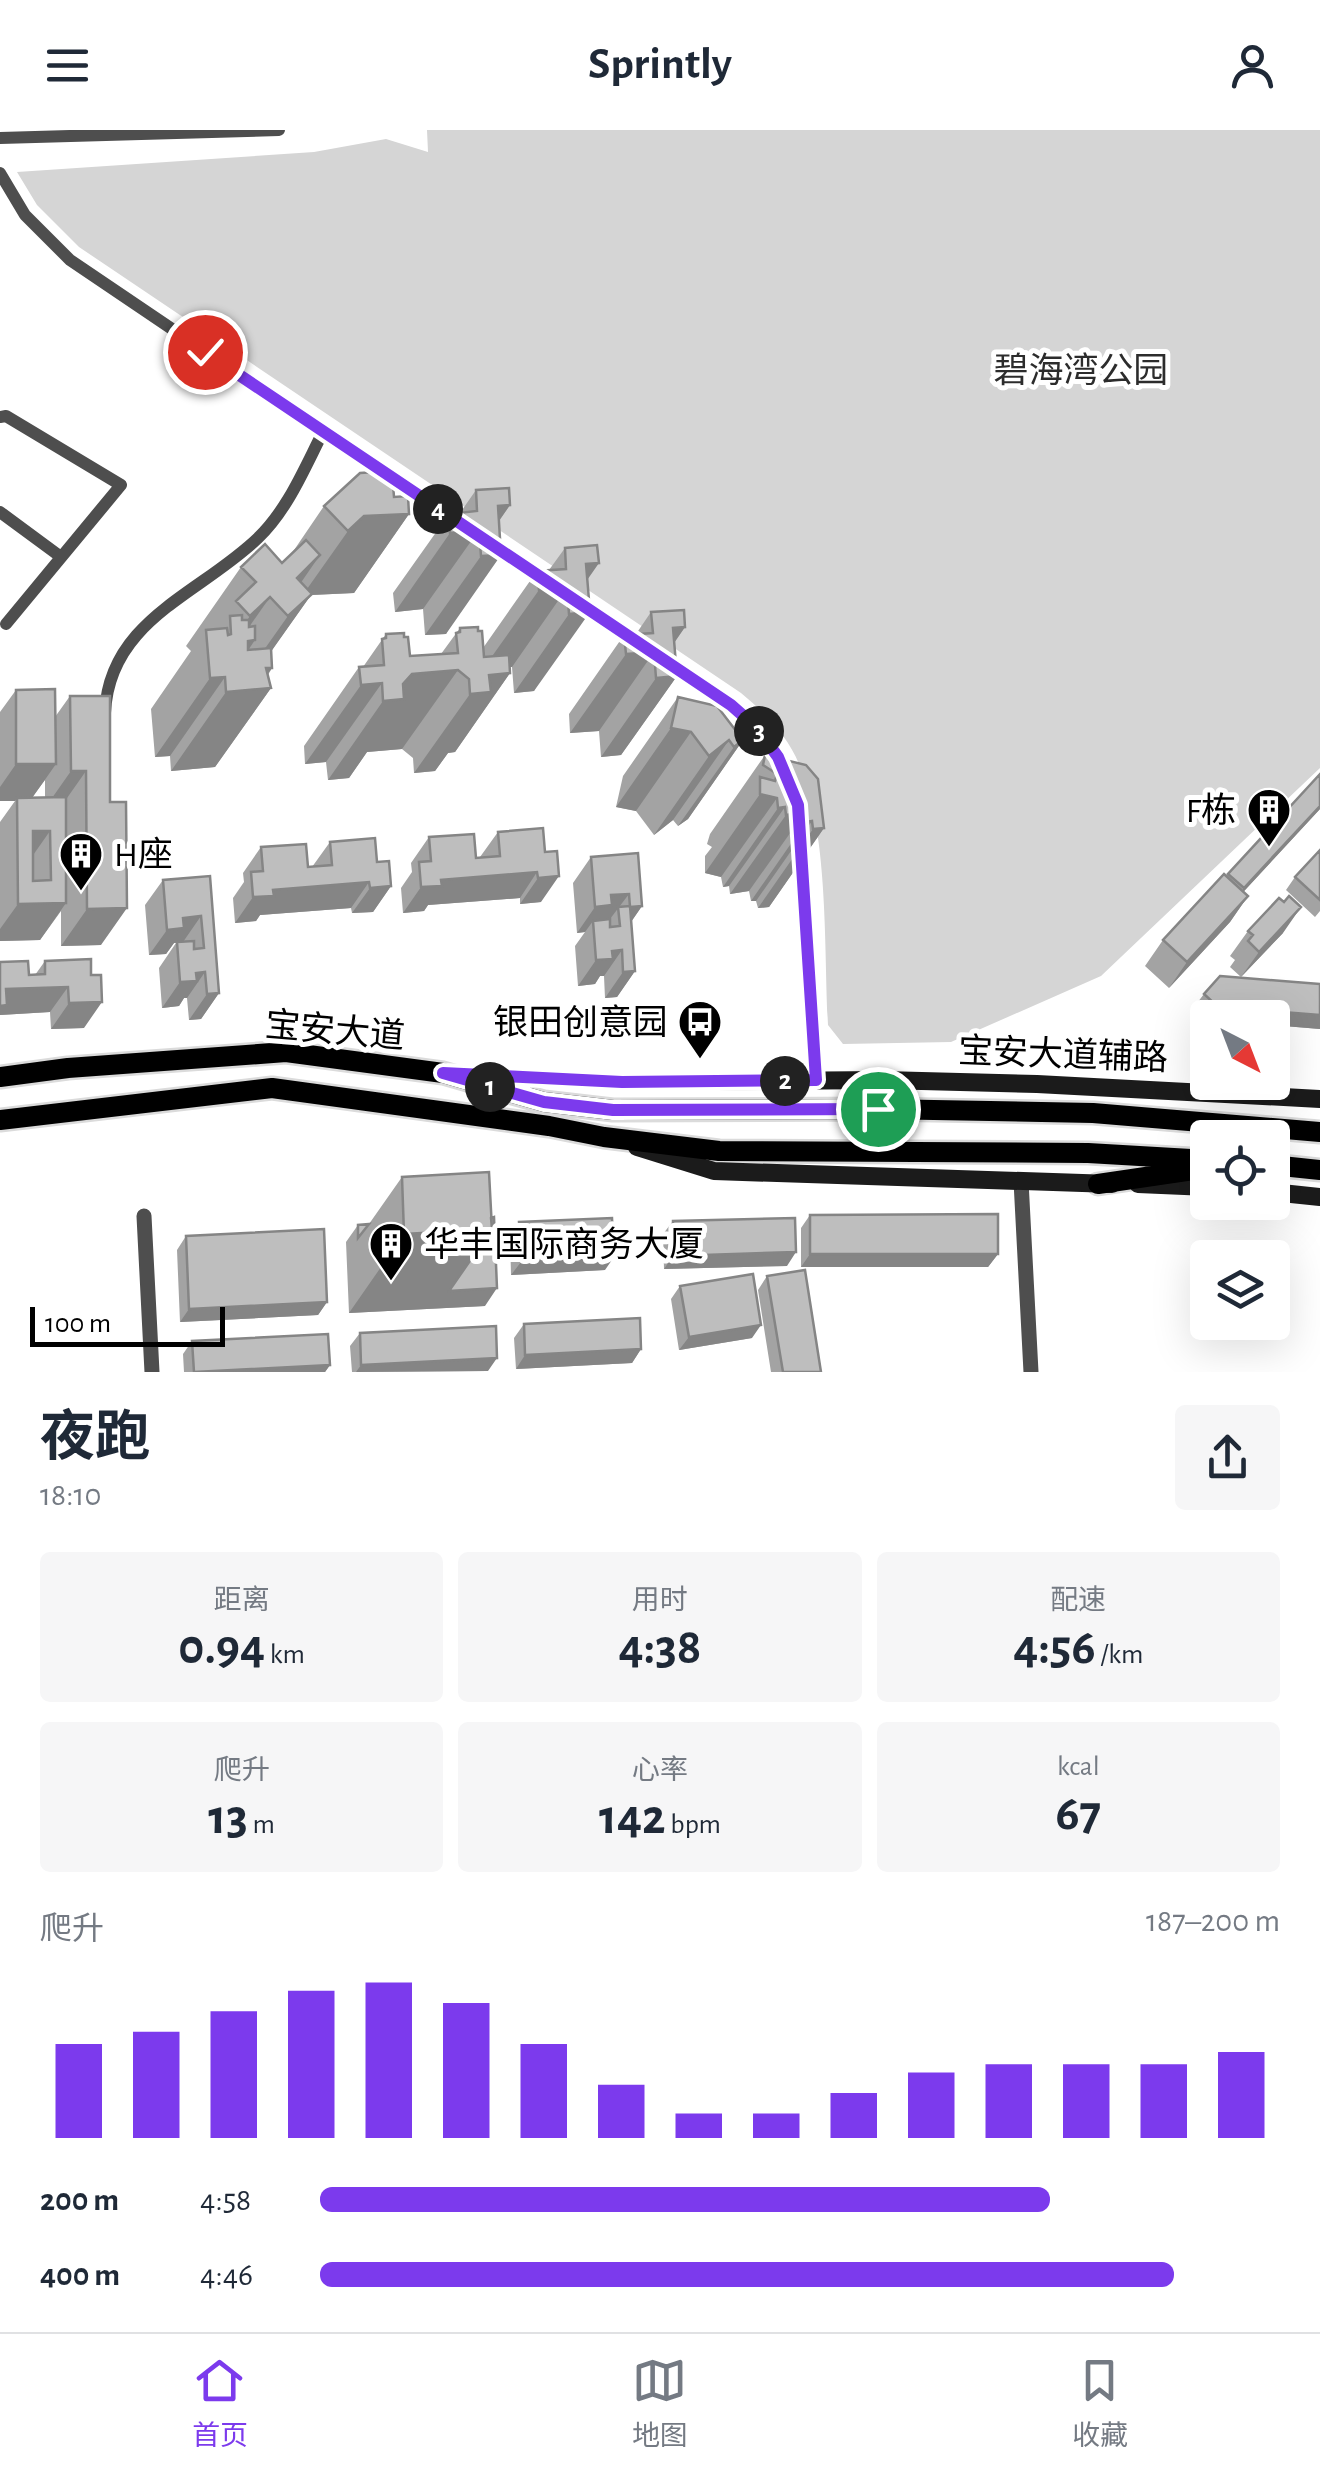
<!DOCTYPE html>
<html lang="zh">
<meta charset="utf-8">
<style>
:root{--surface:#fff;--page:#f6f6f7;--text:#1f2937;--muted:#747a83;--line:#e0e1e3;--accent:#7c3aed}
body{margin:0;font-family:"Alegreya Sans","Noto Sans SC",sans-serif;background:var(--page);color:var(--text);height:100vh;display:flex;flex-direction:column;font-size:38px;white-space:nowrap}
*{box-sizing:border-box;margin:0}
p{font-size:32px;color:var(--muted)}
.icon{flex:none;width:55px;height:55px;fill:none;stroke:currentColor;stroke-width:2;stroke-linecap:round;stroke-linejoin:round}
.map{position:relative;height:1242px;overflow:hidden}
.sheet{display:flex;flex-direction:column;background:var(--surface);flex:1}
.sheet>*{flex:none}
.needle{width:65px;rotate:138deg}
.controls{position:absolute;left:1190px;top:870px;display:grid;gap:20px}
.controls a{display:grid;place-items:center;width:100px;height:100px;border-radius:10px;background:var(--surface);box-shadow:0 10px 40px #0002;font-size:50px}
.scale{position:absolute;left:30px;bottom:25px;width:195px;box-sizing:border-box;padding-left:10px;border:5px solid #000;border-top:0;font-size:28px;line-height:35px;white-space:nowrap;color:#000;-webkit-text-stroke:8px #fff;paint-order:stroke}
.pin{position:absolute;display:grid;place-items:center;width:85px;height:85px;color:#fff;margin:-42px;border:5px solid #fff;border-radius:50%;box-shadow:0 2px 10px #0007}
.km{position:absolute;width:50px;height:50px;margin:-25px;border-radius:50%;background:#222;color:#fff;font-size:28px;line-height:50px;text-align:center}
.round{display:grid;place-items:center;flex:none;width:105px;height:105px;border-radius:10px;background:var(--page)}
.headline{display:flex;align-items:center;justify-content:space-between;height:170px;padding:0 40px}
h1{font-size:55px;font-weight:700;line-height:75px}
.figures{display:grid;grid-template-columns:repeat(3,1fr);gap:15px;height:170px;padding:10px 40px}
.figures div{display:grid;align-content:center;border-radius:10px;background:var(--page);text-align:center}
.figures b{font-size:50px;font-weight:700}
.figures small{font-size:28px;font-weight:400}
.figures p{font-size:28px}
.chart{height:280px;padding:20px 40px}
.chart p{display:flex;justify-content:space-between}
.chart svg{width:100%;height:180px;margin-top:10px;stroke:var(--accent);stroke-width:6}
ul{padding:0 40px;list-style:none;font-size:32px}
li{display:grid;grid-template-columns:160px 120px 1fr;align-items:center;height:75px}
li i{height:25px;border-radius:12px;background:var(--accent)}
header{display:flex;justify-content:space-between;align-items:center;height:130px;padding:0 40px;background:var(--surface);font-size:45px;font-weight:700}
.tab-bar{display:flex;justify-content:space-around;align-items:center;height:140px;border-top:2px solid var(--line);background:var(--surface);font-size:28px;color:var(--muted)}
.tab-bar a{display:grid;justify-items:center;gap:5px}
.tab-bar .on{color:var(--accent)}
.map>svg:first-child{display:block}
.green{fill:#d5d5d5}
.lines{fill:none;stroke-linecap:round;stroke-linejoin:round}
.primary-casing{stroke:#dbdbdb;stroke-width:25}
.minor{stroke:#4e4e4e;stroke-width:12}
.tertiary{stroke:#4e4e4e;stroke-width:15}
.secondary{stroke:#1b1b1b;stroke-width:18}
.primary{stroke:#000;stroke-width:20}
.wall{fill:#a3a3a3;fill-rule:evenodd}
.shaded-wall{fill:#858585}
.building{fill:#bebebe;stroke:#858585;stroke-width:2.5;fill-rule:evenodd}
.route-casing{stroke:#fff;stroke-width:20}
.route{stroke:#7c3aed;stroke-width:12}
.labels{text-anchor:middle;stroke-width:10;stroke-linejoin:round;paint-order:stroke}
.park-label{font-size:35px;fill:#2c2c2c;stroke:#fff}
.poi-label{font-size:35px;fill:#000;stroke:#fff;text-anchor:end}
.street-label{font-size:35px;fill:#000;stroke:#fff}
</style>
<header><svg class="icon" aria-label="menu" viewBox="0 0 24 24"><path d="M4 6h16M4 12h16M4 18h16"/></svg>Sprintly<svg class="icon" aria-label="person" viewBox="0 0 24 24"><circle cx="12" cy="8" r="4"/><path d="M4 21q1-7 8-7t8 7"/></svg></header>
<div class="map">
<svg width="1320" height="1242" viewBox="0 0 1320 1242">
<rect width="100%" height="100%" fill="#fff"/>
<path class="green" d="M427,0H1320V638L1101,846L951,912L843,914L828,895C824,819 829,701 799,634C787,605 764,582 741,563L79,117L37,75L17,42L314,22L386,9L428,22Z"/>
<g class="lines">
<defs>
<path id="primary" d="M0,947L68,938L286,922L443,943L544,972L613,980L878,979L1093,983L1320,1002
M0,990L272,958L549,996L604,1007L719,1021L1088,1023L1208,1030
M1272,1035L1320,1040
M1098,1054L1200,1039"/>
</defs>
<use href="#primary" class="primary-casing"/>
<path class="minor" d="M0,8L279,0
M0,43L25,85L70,130L462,395
M0,287L6,286L121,355L6,494
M0,382L61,427
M487,412L549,453
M578,473L640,515
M665,531C713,563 758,589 785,641
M105,583C109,490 200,464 258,408C288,379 304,339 323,302
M803,713L816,950"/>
<path class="tertiary" d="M1021,1051L1031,1242
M144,1086L152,1242"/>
<path class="secondary" d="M466,944L621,952L883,950L1037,954L1320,969
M637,1017L714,1041L1112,1054
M1138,1054L1208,1057
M1272,1062L1320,1067"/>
<use href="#primary" class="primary"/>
</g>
<path class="wall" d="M476,360L510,375L499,391L446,504L425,505L423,479L395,482L393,463L449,384L460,383Z
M394,367L409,384L354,463L311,465L271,521L272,538L268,545L271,558L215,637L171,641L170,626L155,627L151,579L191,521L186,516L241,437L282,433L290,426L324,376Z
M565,418L587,449L534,561L514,563L512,537H510V543L455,622L448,623L435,641L414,643L413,628L402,619L367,622L349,648L328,650L326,632L305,634L304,616L359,537H363L386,504L410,526L441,524L460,498L483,518L537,441L549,440Z
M651,482L685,497L674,513L677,546L621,625L601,627L599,601L570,603L569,584L624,505L636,504Z
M16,560L55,587L70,566H110L101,815L61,816V781L40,810L0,811V692L15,671H0V582ZM45,650V667H32Z
M678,567L743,610L688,689L678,696L673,690L654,705L636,681L616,677L623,646Z
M765,625L824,698L769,777L758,778L756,771H751L749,761L730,764L729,756L723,757L721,747L705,743V726L712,717L707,714L710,704Z
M1320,644V679L1243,762L1248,766L1230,792L1169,858L1145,836L1163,810L1226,746Z
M543,698L541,772L520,774V768L428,775L424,781L403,783L401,758L412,742L411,733L429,707L476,728L480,727L498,702Z
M330,712L377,732L391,756L373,782L352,783L351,778L260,785L256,791L235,793L233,768L244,752L243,743L261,717L308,737H312Z
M1320,720V781L1315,787L1286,760L1295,747Z
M591,727L642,776L631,792L635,841L617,867L605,868L604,846H600L595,854L578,856L575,816L585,802L577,803L573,753Z
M210,746L219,863L201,889L189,890L187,868H184L179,876L162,878L159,838L176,813H174L166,824L149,825L145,775L163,750Z
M1248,801L1283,803L1241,847L1230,837L1235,830L1230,826Z
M91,829L84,898L51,899L50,882L0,885V832L29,845H35L45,831Z
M1320,854V899L1272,895V888H1208V889L1194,877L1204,864Z
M402,1047L485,1176L349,1183L346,1112L358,1095L369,1094Z
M810,1085L998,1124L988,1137H801V1098Z
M673,1091L787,1136L664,1139L663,1104Z
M519,1092L605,1140L511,1145L510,1105Z
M186,1106L327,1172L318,1185L180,1192L177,1120Z
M767,1146L821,1242H771L758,1160Z
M680,1156L752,1208L679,1220L671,1169Z
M524,1194L641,1219L632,1233L516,1239L514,1208Z
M360,1203L488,1241L352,1242L350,1216Z
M192,1211L330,1235L325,1242H184L183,1224Z"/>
<path class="shaded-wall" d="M510,375L480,418L498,376Z
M409,384L354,463L311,465L256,543L266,538H272L257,559L271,558L215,637L171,641L226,562L235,561L348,401L364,386Z
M479,400L423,479L395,482L450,403Z
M320,425L282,480L297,448Z
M501,425L446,504L425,505L481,426Z
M599,433L569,476L586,434Z
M567,458L512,537L483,539L539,460Z
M270,467L215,546L248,511L255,510L226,553L225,547L170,626L155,627L210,548V543L250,486Z
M590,482L534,561L514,563L569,484Z
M685,497L656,539L673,498Z
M654,522L599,601L570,603L626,524Z
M458,540L402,619L367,622L349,648L328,650L383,571L403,554L412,544Z
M510,543L455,622L448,623L435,641L414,643L470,564L489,545Z
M677,546L621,625L601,627L656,548Z
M382,553L326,632L305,634L361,555Z
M671,598L691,602L636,681L616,677Z
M729,610L673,690L654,705L709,626Z
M743,610L688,689L678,696L734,617Z
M16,634H56L30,671L17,668L15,671H0V657Z
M71,641H86L60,678H45Z
M760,664L777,668L721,747L705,743Z
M1320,676V679L1235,771L1244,758Z
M785,677L729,756L723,757L778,678Z
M805,682L749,761L730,764L786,685Z
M812,691L756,771H751L806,692Z
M824,698L769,777L758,778L813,699Z
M33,701H50L24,738Z
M537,742L520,768L428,775L424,781L403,783L421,757L441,750Z
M559,746L541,772L520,774L538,748Z
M369,752L351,778L260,785L256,791L235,793L253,767L273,760Z
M391,756L373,782L352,783L370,758Z
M629,764L610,789L593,791L585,802L577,803L595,777L611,765Z
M1248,766L1230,792L1169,858L1187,832Z
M66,773L40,810L0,811V799L18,774Z
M642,776L624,802L630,777Z
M1301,777L1283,803L1241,847L1259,822Z
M127,778L101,815L61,816L87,779Z
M201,786L183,812L174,813L166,824L149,825L167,800L183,788Z
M622,820L604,846H600L595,854L578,856L596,830L612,821Z
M635,841L617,867L605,868L623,842Z
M205,842L187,868H184L179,876L162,878L180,852L196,843Z
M68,857L50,882L0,885V868L6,859Z
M219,863L201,889L189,890L207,864Z
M102,872L84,898L51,899L69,873Z
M1218,877L1320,885V899L1272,895V888H1210Z
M492,1099L497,1158L485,1176L349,1183L404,1104Z
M796,1122L787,1136L664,1139L673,1126Z
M810,1124H998L988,1137H801Z
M614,1127L605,1140L511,1145L521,1132Z
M327,1172L318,1185L180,1192L189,1179Z
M761,1195L752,1208L679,1220L689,1207Z
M641,1219L632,1233L516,1239L525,1225Z
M497,1228L488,1241L356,1242L361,1235Z
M330,1235L325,1242H198Z"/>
<path class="building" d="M392,341L394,367L408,366L409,384L364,386L348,401L324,376L360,343Z
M509,358L510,375L498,376L501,425L481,426L479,400L450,403L449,384L477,381L476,360Z
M306,410L320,425L297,448L312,464L288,486L270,467L250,486L236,471L256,452L241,437L265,414L282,433Z
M597,415L599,433L586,434L590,482L569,484L567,458L539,460L537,441L566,439L565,418Z
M684,480L685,497L673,498L677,546L656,548L654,522L626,524L624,505L653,503L651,482Z
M242,485V490H249V497L255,496V510L248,511V520L271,518L272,538H266L271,558L226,562L225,547L210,548L206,500L227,498L228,505L231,504L230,486Z
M478,497V501H482L484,527L509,525L510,543L489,545L491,562L470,564L469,549L458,540L412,544L403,554L404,569L383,571L382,553L361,555L359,537L384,535L382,509L386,508V504L404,503V507H408L410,526L458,523L456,503L460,502V498Z
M55,559L56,634H16V560Z
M70,566H110V672H126L127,778L87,779L86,641H71Z
M678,567L717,576L743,610L734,617L729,610L709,626L691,602L671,598Z
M765,625L806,635L818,649L824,698L813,699L812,691L806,692L805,682L786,685L785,677L778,678L777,668L760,664V647L775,651L777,644L763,635Z
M1320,644V676L1244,758L1228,744Z
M66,667V773L18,774L17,668ZM33,701H50L51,750L33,751Z
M543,698L545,722L557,721L559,746L538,748L537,742L441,750L442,756L421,757L419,732L431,731L429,707L474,704L476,728L500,726L498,702Z
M375,708L377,732L389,731L391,756L370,758L369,752L273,760L274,766L253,767L251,742L263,741L261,717L306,714L308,737L332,735L330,712Z
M1320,720V770L1295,747Z
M638,723L642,776L630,777L629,764L611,765L612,775L595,777L591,727Z
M1224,744L1248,766L1187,832L1163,810Z
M210,746L219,863L207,864L205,842L196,843L197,851L180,852L177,812L194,811V819L204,818L201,786L183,788L184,798L167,800L163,750Z
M1289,766L1301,777L1259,822L1248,811L1253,805L1248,801L1279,768L1284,772Z
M630,776L635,841L623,842L622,820L612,821L613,829L596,830L593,791L610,789V797L620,796L618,777Z
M91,829V845H101L102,872L69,873L68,857L6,859L7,875L0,876V832L28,831L29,845L45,844V831Z
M1220,846L1320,854V885L1218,877L1204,864Z
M489,1042L492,1099L404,1104L402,1047Z
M998,1084V1124H810V1085Z
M494,1087L497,1158L449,1161L492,1099L491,1088Z
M612,1088L614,1127L521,1132L519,1092Z
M795,1088L796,1122L673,1126V1091Z
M369,1094L358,1108V1095Z
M324,1099L327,1172L189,1179L186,1106Z
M805,1140L821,1242H783L767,1146Z
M753,1144L761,1195L689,1207L680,1156Z
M640,1188L641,1219L525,1225L524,1194Z
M496,1196L497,1228L361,1235L360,1203Z
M328,1204L330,1235L194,1242L192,1211Z"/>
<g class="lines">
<defs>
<path id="route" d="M205,222L731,575L757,598L778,627L798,675L816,950L622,952L443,943L544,972L613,980L878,979"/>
</defs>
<use href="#route" class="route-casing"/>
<use href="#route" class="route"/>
</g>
<defs>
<symbol id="building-pin" viewBox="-11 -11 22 30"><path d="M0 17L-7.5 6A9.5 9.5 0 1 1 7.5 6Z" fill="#000" stroke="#fff"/><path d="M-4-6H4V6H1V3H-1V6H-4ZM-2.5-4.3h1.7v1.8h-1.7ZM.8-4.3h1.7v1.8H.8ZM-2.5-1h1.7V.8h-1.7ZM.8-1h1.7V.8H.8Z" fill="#fff"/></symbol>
<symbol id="bus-pin" viewBox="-11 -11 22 30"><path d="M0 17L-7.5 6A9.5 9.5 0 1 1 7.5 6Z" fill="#000" stroke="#fff"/><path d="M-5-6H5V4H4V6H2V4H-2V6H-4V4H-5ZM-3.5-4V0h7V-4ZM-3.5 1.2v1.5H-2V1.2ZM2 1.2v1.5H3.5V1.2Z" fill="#fff"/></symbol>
</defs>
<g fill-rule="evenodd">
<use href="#building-pin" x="1244" y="655" width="50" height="68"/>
<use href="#building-pin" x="56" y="699" width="50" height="68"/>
<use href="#bus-pin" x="675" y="867" width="50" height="68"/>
<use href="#building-pin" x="366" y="1089" width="50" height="68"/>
</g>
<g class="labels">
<g class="park-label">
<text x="1081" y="252">碧海湾公园</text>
</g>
<g class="poi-label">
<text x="1236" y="692">F栋</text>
<text x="114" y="736" text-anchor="start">H座</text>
<text x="668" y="904">银田创意园</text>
<text x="424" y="1126" text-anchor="start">华丰国际商务大厦</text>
</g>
<g class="street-label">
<text transform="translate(335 900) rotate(5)" y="12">宝安大道</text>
<text transform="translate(1063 924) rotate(2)" y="12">宝安大道辅路</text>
</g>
</g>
</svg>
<div class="controls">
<a><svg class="needle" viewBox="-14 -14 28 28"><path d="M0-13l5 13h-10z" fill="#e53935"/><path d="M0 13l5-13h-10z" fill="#747a83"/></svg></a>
<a><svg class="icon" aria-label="locate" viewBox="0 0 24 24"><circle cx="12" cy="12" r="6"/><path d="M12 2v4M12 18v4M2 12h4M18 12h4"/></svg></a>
<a><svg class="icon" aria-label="layers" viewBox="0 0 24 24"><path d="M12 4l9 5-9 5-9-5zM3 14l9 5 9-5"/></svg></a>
</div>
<div class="scale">100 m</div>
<div class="pin" style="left:878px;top:979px;background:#1e9e55"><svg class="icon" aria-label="arrive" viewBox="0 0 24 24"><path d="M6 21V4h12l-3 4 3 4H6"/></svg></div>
<div class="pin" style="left:205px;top:222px;background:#d93025"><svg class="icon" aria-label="check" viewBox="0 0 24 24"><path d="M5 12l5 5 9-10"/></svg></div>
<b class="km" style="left:490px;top:957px">1</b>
<b class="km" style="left:785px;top:951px">2</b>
<b class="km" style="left:759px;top:601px">3</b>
<b class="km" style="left:438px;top:379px">4</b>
</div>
<section class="sheet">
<div class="headline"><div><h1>夜跑</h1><p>18:10</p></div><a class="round"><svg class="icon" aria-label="share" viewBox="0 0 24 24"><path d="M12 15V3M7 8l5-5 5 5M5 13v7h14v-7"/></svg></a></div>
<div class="figures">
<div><p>距离</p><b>0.94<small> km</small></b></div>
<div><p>用时</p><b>4:38</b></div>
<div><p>配速</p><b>4:56<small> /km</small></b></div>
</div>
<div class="figures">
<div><p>爬升</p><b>13<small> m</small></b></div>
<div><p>心率</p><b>142<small> bpm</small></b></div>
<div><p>kcal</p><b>67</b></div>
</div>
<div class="chart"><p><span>爬升</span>187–200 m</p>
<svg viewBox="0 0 160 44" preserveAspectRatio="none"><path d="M5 44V21M15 44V18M25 44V13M35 44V8M45 44V6M55 44V11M65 44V21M75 44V31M85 44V38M95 44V38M105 44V33M115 44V28M125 44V26M135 44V26M145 44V26M155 44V23"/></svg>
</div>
<ul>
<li><b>200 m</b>4:58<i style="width:76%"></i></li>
<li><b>400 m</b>4:46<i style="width:89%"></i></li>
</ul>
</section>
<nav class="tab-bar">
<a class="on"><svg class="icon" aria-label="home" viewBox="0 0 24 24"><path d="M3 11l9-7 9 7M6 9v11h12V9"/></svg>首页</a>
<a><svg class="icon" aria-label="map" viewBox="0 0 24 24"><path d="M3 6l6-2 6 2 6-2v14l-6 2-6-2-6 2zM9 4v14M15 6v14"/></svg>地图</a>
<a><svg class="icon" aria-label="saved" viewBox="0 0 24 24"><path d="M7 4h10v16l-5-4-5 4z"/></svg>收藏</a>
</nav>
